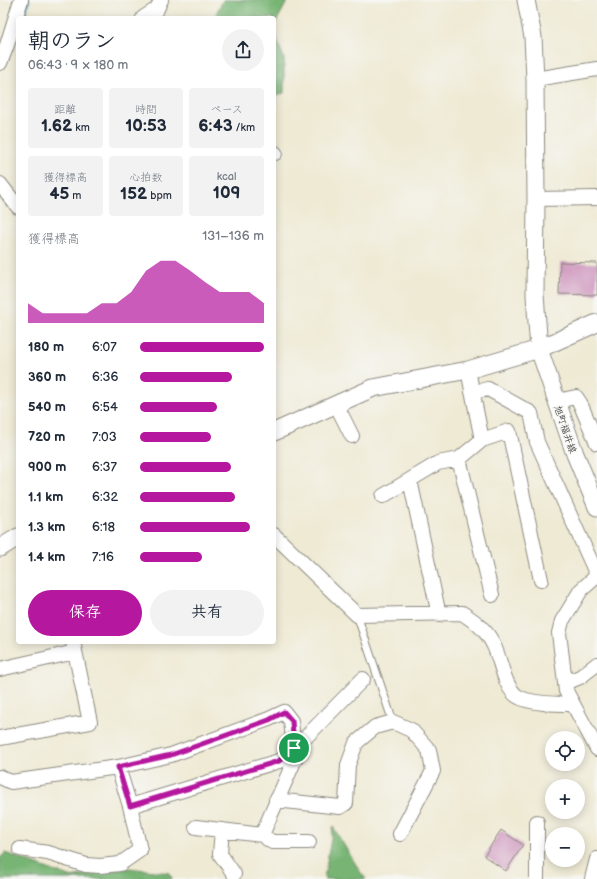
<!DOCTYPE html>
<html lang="ja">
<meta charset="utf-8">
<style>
:root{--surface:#fff;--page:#f2f2f3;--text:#1f2937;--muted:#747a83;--accent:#b5179e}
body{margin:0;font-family:"Balsamiq Sans","Klee One",sans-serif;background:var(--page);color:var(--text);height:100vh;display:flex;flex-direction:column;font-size:15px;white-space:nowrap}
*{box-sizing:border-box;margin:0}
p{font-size:13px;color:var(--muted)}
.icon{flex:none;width:22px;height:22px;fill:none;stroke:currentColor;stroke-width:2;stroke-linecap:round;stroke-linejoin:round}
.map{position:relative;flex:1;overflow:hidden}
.sheet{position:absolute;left:16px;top:16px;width:260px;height:628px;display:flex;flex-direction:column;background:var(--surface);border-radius:4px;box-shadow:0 2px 10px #0003}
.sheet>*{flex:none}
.buttons{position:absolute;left:545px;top:731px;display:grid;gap:8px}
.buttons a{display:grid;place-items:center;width:40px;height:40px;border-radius:50%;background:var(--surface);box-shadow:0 2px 10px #0003;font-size:20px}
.pin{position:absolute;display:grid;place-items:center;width:34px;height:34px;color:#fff;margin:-17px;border:2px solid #fff;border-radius:50%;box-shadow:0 1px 4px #0007}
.round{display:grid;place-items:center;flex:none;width:42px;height:42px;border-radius:21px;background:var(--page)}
.summary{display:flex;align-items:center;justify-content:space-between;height:68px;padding:0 12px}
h1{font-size:22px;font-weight:700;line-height:30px}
.figures{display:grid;grid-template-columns:repeat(3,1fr);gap:6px;height:68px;padding:4px 12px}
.figures div{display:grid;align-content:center;border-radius:4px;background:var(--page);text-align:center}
.figures b{font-size:17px;font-weight:700}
.figures small{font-size:11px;font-weight:400}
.figures p{font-size:11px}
.chart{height:112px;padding:8px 12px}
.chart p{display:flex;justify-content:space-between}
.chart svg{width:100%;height:72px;margin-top:4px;fill:var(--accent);opacity:.7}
.action{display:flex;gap:8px;margin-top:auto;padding:8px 12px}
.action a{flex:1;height:46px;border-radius:24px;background:var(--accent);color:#fff;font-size:16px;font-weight:700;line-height:46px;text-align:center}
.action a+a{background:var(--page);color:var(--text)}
ul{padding:0 12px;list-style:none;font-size:13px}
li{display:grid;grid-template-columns:64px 48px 1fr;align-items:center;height:30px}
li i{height:10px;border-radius:5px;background:var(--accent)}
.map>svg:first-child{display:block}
.forest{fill:#78b574;stroke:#527050}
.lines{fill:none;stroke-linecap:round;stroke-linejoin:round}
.stream{stroke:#3da8bc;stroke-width:4.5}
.building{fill:#ce94bd}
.service-casing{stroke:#8d8a80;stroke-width:9}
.minor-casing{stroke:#8d8a80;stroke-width:16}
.tertiary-casing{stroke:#8d8a80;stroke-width:19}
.service{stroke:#fff;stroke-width:7}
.minor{stroke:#fff;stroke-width:14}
.tertiary{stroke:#fff;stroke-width:17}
.route-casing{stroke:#fff;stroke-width:8}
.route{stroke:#b5179e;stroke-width:5}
.labels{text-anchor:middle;stroke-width:3;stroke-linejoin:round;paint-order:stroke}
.street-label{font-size:10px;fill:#2b2b2b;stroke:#f6f6f2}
</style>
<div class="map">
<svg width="597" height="879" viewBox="0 0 597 879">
<rect width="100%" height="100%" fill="#f6f6f2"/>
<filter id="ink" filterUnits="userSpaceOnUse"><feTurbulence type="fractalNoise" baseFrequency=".025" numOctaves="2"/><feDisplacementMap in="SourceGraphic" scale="8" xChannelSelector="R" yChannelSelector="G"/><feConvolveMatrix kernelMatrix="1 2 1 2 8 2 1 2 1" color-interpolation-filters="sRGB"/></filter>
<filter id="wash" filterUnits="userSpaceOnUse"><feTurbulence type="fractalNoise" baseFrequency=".012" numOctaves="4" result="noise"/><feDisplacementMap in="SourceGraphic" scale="16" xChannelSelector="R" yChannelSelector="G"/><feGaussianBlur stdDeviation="0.9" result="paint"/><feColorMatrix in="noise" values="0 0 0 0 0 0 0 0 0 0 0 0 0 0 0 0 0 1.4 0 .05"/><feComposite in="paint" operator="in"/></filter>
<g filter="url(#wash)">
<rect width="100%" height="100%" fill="#efead4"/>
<path class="forest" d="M223,0H288L274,26V18H214Z
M274,31L284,59V93L274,96Z
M333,827L361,873L366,879H324Z
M5,853L70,877L129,868L170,873L172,879H0V858Z"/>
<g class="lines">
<path class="stream" d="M23,18L28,0"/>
</g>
<g id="blocks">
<path class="building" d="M560,262L597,263V295L559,294Z
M501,830L523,845L506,871L484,856Z"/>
</g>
</g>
<g filter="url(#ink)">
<use href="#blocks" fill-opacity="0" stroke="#8d8a80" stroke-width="1"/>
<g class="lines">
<defs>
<path id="service" d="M357,615L393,722"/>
<path id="minor" d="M143,18L157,9L161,0
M0,63L6,48L21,0
M535,79L597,69
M274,153H275
M0,184L18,207
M536,199L597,198
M468,370L482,440
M472,392L488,389L531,413L537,442L597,575
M557,401L576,397L580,403L597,443
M336,404L352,436
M459,459L492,595
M410,480L439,615
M383,496L438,463L459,459L482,440L509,431L541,580
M274,535L357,615L462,613C476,622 487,630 494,646C501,660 504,687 517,696C529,704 558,704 572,704
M597,576L581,590L562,621L559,633L566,691L597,749
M0,669L75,652
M565,683L580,677L597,664
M0,738L90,722L73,642
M0,777L11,782L118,767L171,755L269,719L284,712L291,721L295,759L262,835
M276,800L340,807L346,803L348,765L356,743L375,727L393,722L411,730L429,750L433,771L400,834
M130,806L279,761L303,740L363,679
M537,822V879
M196,827L262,835L272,842H309
M222,830L220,854L234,874
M20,849L48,853L86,865L100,866L120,864L140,850L130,806L118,767
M592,879L597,859"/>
<path id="tertiary" d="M526,0L533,37L535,79L536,199L535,295L539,349L575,454L597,507
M274,432L373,388L468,370L539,349L597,323
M0,548L18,537"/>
</defs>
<use href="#service" class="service-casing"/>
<use href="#minor" class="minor-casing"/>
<use href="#tertiary" class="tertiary-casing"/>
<use href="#service" class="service"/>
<use href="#minor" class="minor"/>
<use href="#tertiary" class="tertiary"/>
</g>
</g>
<g class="lines" filter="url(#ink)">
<defs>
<path id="route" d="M284,712L292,721L294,748L279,761L130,806L118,767L171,755L269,720Z"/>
</defs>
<use href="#route" class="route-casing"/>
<use href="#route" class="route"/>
</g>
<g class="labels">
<g class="street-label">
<text transform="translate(566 429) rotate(71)" y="4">旭町福井線</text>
</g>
</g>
</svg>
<div class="buttons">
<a><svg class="icon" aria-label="locate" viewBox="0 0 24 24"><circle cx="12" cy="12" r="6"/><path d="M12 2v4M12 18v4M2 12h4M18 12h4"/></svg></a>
<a>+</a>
<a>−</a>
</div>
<div class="pin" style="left:294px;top:748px;background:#1e9e55"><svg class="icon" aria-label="arrive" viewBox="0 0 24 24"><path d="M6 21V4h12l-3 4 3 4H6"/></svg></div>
<section class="sheet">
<div class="summary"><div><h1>朝のラン</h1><p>06:43 · 9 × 180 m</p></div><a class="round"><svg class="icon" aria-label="share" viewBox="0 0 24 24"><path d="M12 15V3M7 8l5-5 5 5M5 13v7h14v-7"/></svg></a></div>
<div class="figures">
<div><p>距離</p><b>1.62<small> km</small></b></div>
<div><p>時間</p><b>10:53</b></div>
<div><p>ペース</p><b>6:43<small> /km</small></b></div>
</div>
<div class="figures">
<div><p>獲得標高</p><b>45<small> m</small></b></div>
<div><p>心拍数</p><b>152<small> bpm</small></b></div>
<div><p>kcal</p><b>109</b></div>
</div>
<div class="chart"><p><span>獲得標高</span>131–136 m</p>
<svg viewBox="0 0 160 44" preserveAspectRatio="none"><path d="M0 44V32L10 38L20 38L30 38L40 38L50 32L60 32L70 25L80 12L90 6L100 6L110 12L120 19L130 25L140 25L150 25L160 32V44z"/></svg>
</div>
<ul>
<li><b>180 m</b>6:07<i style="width:100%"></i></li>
<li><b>360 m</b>6:36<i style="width:74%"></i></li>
<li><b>540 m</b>6:54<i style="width:62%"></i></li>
<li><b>720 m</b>7:03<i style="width:57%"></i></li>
<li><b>900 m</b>6:37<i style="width:73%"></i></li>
<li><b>1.1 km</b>6:32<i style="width:77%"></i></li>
<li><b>1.3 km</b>6:18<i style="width:89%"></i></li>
<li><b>1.4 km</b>7:16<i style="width:50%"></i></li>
</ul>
<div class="action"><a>保存</a><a>共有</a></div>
</section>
</div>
